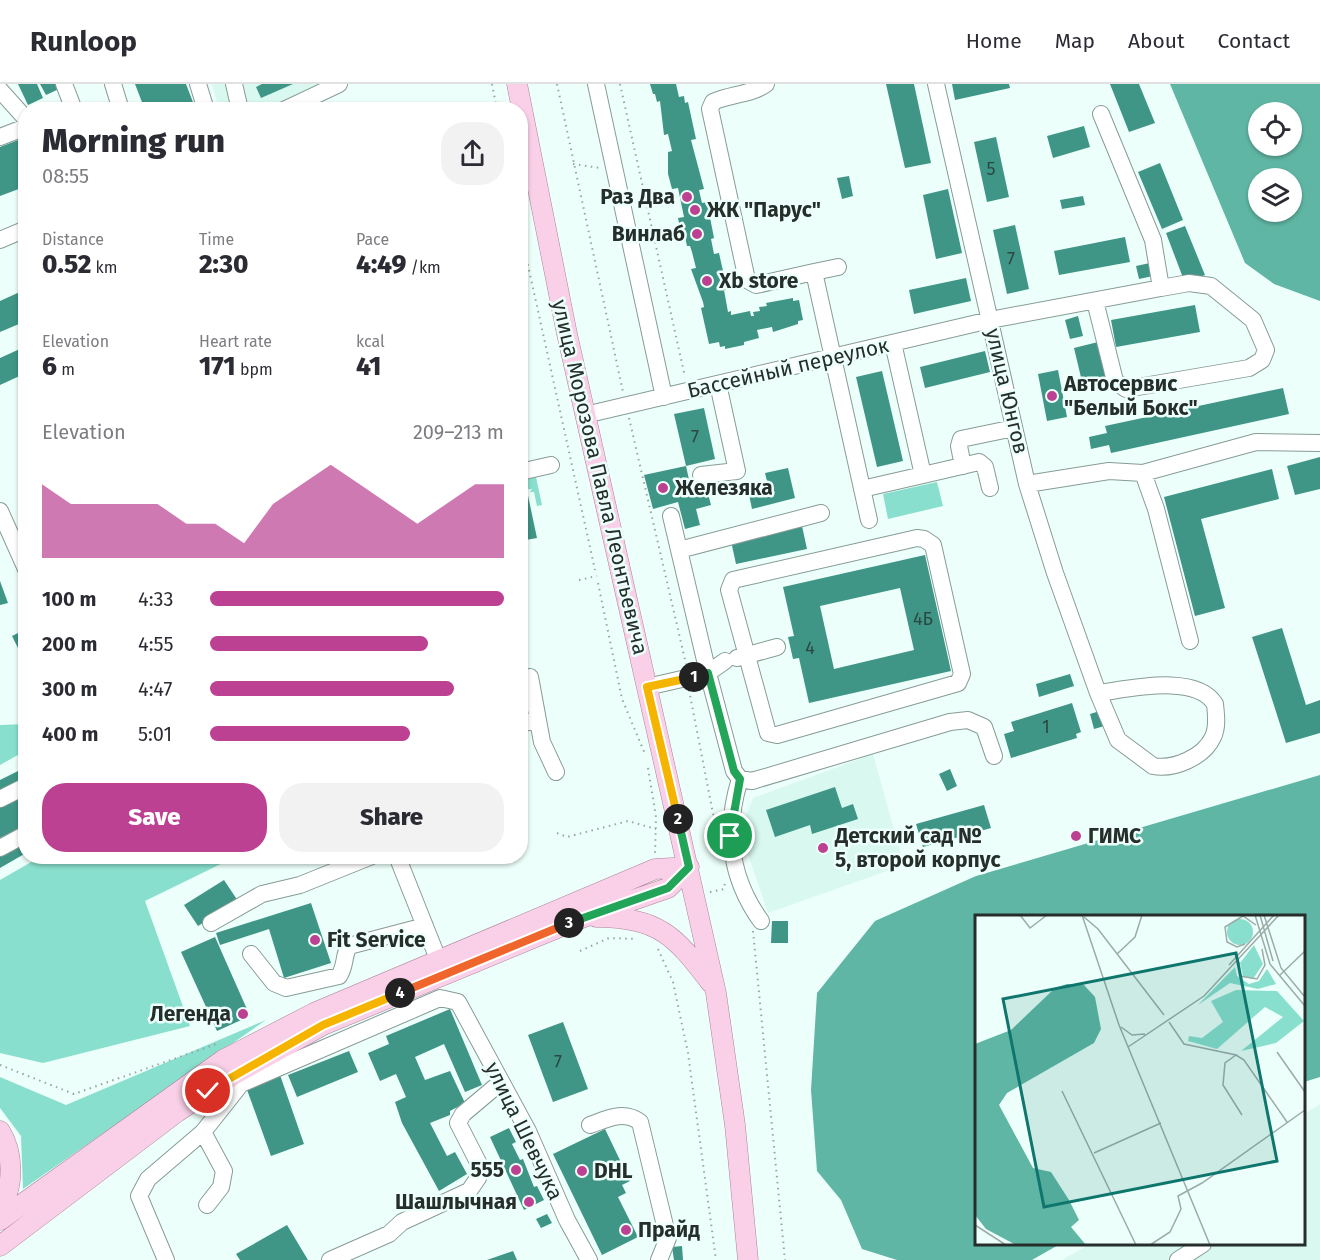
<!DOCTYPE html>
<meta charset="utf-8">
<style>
:root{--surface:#fff;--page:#f2f2f3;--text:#2b2b33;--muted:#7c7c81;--line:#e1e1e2;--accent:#bc4192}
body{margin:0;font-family:"Fira Sans",sans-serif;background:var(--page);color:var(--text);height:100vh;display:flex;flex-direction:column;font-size:22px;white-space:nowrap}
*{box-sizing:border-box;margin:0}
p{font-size:20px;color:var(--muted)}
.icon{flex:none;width:33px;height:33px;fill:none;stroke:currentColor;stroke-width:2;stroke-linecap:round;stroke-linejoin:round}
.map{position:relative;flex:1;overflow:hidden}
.sheet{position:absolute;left:18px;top:18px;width:510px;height:762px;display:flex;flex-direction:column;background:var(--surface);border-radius:24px;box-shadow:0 2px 4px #0004}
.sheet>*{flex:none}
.buttons{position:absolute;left:1248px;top:18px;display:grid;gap:12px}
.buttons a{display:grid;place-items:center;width:54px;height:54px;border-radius:50%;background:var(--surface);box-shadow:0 2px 4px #0004;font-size:30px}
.pin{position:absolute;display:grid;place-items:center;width:51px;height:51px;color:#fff;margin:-26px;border:3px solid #fff;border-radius:50%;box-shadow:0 2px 6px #0007}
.km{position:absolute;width:30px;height:30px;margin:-15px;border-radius:50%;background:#222;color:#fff;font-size:16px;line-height:30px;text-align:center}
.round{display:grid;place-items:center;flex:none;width:63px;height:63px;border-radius:24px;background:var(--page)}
.head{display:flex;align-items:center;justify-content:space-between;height:102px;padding:0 24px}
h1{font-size:33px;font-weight:800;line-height:45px}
.figures{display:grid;grid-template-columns:repeat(3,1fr);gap:9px;height:102px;padding:6px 24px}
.figures div{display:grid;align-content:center}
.figures b{font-size:26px;font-weight:800}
.figures small{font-size:16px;font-weight:400}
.figures p{font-size:16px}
.chart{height:168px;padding:12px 24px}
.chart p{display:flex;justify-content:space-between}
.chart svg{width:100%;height:108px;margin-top:6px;fill:var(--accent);opacity:.7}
.action{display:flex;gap:12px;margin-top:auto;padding:12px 24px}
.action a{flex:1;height:69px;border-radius:24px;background:var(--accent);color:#fff;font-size:24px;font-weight:800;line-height:69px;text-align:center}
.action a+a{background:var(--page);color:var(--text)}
ul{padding:0 24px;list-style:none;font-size:20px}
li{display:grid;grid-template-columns:96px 72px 1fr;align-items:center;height:45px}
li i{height:15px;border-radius:8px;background:var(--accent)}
header{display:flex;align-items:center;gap:36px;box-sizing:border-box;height:84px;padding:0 30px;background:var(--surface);border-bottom:2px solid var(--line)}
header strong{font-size:28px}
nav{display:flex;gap:33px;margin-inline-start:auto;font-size:21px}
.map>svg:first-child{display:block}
.built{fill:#d8f8f0}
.green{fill:#89dfcd}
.water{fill:#60b6a4;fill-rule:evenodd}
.building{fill:#3f9686;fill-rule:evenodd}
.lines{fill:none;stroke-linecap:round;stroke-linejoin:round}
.minor-casing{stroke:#879c97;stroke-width:18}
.major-casing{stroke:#ad829b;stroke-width:21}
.path{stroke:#97a5a1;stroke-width:2;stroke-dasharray:1.5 4.5;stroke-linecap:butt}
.minor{stroke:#fff;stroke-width:16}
.major{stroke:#f9d0e7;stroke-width:20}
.split-1-casing{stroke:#fff;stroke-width:12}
.split-2-casing{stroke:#fff;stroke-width:12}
.split-3-casing{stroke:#fff;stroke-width:12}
.split-4-casing{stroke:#fff;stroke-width:12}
.split-5-casing{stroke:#fff;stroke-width:12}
.split-1{stroke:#22a559;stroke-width:8}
.split-2{stroke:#f5b400;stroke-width:8}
.split-3{stroke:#22a559;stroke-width:8}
.split-4{stroke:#f0652b;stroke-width:8}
.split-5{stroke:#f5b400;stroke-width:8}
.poi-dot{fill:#bc4192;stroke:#edfffa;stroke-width:2}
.labels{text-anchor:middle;stroke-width:5;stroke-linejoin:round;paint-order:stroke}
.number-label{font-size:18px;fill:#2c4842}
.poi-label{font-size:21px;font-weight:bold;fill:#262e2c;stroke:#edfffa;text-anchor:start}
.street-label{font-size:21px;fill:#262e2c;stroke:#edfffa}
.inset-road{fill:none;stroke:#9daba8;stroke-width:1.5}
.view{fill:#0f766e;fill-opacity:0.15;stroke:#0f766e;stroke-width:3}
.inset-edge{fill:none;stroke:#262e2c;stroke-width:3}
</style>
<header>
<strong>Runloop</strong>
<nav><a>Home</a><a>Map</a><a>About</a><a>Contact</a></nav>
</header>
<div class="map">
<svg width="1320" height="1176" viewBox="0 0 1320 1176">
<rect width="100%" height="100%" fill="#edfffa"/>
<path class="built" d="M212,0H326L267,26L219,25Z
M873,670L904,781L768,829L740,747L753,714Z
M1320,1020V1176H1062L1090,1160H1304V1030Z"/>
<path class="green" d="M536,393L542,421L537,422L534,408H530L532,405L520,406L521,396Z
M937,398L943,422L888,435L883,410Z
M26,640L25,667L0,681V641Z
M40,773H235L145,817L190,942L43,979L0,969V796Z
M266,936L23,1105L21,1052L0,1024V993L66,1021Z"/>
<path class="water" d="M1170,0H1320V217L1274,200L1245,179ZM1258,28H1292V62H1258ZM1258,94H1292V128H1258Z
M1320,691V993L1304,998V832H976V1160H1060L1032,1176H897L862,1165L841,1116L817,1087L811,1006L817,909L875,837L976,792Z"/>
<path class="building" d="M18,0H37L43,14L28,21Z
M40,0H56L59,5L46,11Z
M135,0H186L196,26H145Z
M262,0H293L261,14L256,3Z
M650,0H676L679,13L684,12L685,19L688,18L696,55L691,56L704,105L699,106L702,119L707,118L714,154L711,155L714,170L719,169L727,205L724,206L728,228L731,227V231L750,227L751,232H754L753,228L760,227L759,223L767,222L766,219L793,214V217L799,216L803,236L798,237V240L773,248L772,243L757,246L759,254L744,258V261L725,265V262L720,263L719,258L709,260L701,224L704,223L703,218L691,185L696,184L692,168L690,162H687L684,148L681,149L678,134L684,133L678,104L672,105L668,90V68L672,67L668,50L664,51L660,17L657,18L655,10H653Z
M886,0H914L931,79L905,84Z
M952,0H1009L1010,4L955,16Z
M1110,0H1139L1155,39L1129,48Z
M1084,42L1090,63L1053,74L1047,52Z
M26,53V107L24,103L0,112V63Z
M996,53L1009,113L987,118L974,58Z
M1160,79L1183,136L1162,145L1138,88Z
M849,92L853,112L842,115L837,94Z
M948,105L962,169L936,175L923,111Z
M1083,112L1085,121L1062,125L1060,116Z
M1015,141L1029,205L1007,210L993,146Z
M1185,142L1205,191L1185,199L1166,149Z
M1125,153L1130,178L1059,191L1054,167Z
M1150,179L1153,192L1139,195L1136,182Z
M966,194L971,217L914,230L909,206Z
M22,207L26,215V237L0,248V217Z
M1195,221L1200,248L1116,263L1111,236Z
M1078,232L1083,252L1070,255L1065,236Z
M1098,258L1107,300L1084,306L1074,264Z
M22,264L26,271V289L0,301V274Z
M985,267L990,288L925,304L920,283Z
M1058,286L1067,333L1047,337L1038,290Z
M882,287L903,377L877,383L856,293Z
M1283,304L1289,330L1111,369L1109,361L1091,365L1089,353L1107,349L1105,342Z
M704,324L715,375L686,382L674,330Z
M1320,373V405L1295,411L1287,382Z
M686,382L692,409L707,406L711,421L696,425L700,441L685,445L678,418L653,425L644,391Z
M788,384L795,414L752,425L747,401L767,397L765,389Z
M1272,385L1279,415L1201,435L1225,524L1195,532L1164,413Z
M527,407L537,454L520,457V408Z
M802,442L807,465L736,480L731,457Z
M925,471L951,587L809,619L799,574L793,575L788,553L794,552L783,503ZM900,504L914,566L834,585L820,522Z
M520,496L528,531L526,563L520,564Z
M0,497L8,519L0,521Z
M1282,544L1306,621L1320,616V649L1286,659L1252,553Z
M26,545V564L19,566L12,552Z
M1070,590L1074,602L1039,613L1036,600Z
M1072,619L1081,648L1076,650L1077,654L1011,674L1004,650L1014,647L1011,638Z
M1103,626L1108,641L1094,645L1090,630Z
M26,683V696L0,709V696Z
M950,685L957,702L947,707L939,690Z
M835,703L842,724L853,720L858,735L812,750L810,741L775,753L766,726Z
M26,710V741L0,754V723Z
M984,721L991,744L923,763L916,740Z
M26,758V769L0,784V773Z
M224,796L238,817L198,842L184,821Z
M311,819L331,879L284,894L269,845L220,861L216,849Z
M772,837H788V859H771Z
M215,853L250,932L217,947L181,868Z
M450,925L482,1001L465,1008L444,960L415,973L425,996L450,987L465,1019L450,1027V1031L430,1039L447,1072L455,1068L467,1090L439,1107L402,1039L395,1018L406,1013L396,990L380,997L368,969L389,960L386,952Z
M563,938L588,1005L553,1018L528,951Z
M349,967L358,988L297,1013L288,991Z
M280,991L304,1060L271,1072L246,1003Z
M509,1044L516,1058L512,1060L520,1076L523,1075L534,1103L537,1102L544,1116L524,1126L490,1053Z
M605,1045L630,1097L622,1101L626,1109L618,1113L638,1153L602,1171L553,1070Z
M547,1130L552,1139L541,1144L536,1135Z
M287,1141L308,1176H240L236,1170Z
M682,1162L683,1176H674L672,1163Z
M513,1167L517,1176H487Z"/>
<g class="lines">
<defs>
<path id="minor" d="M64,0L74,26
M113,0L121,26
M198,0L206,26
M234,0L240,26
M596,0L664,313
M766,0C751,11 730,10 713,18L710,25L747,196L756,201L814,188L869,436
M936,0L1027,400L1055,489L1098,609L1118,656L1153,682C1174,686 1204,673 1213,653C1218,643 1216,630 1215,620C1196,589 1129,605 1098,609
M0,6L26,35
M284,26L339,0
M0,53L26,43
M0,156L26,145
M814,188L838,183
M1095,217L1115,297L1126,305L1249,284L1262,276L1266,266L1253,236L1211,202L1189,199L1161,204
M585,331L990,236L1161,204L1153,156L1101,30
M963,382L959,362L961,355L1014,344
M520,388L551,381
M1143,389L1156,425L1190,557
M701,391L737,387L718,300
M923,391L979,378L985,383L990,404
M1027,400L1109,387L1143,389L1256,358L1320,359
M862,405L923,391L893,259
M0,427L26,485
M671,432L679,466
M917,454L924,455L933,461L962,590L958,599L777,651L768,649L729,506L733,496Z
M737,574L777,563
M725,577L708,589L679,466L821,429
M530,593L542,658L556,688
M647,603L708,589L734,687L740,695L752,697L950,638L968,636L984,643L994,672
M520,640L538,636
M740,695C724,745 730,794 761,837
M0,715L26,702
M0,764L26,750
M397,772L438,875
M211,839L262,810L300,801L372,772
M251,870L274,899L286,904L339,892C346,882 343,872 349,862L425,842
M590,1041C607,1035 623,1026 640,1038L668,1154L659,1176
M207,1121L221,1103L224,1087L203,1048L241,1000L440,914L458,918L528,1047L567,1136L589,1176
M166,1176L139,1112L148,1095L203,1048
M330,1176L389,1150L402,1138L469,1107L478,1094L480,1082L458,1039L463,1030L501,998
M1178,1176L1203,1160"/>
<path id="major" d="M517,0L567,250L716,909L735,1041L748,1176
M596,833C660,834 674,851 711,899
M0,1047C13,1068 15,1102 0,1123
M0,1136L223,976L314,929L655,785L689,783
M0,1162L177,1028L235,990L323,941L584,833L668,804L689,783"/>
</defs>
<use href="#minor" class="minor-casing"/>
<use href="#major" class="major-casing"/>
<path class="path" d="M492,0L497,26
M557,0L623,308
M620,0L685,293
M573,80L600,84
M520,145L595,486
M629,334L686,580
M579,496L597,492
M598,499L622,615L645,670
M689,606L716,745
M648,684L656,733L655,770
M557,749L567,753L628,737L656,745
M710,808L724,805L725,798
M753,847L785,1176
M658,865L673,898L688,969L716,1176
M580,867L609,854L637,855
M0,981L74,1010L219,959"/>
<use href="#minor" class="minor"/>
<use href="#major" class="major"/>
</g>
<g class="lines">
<defs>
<path id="split-1" d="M694,593L708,589L734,687L740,695L730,752"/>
<path id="split-2" d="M678,735L647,603L694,593"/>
<path id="split-3" d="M569,839L668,804L689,783L678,735"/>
<path id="split-4" d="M400,909L569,839"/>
<path id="split-5" d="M208,1007L323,941L400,909"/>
</defs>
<use href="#split-1" class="split-1-casing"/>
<use href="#split-2" class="split-2-casing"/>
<use href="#split-3" class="split-3-casing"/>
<use href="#split-4" class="split-4-casing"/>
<use href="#split-5" class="split-5-casing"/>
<use href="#split-1" class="split-1"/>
<use href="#split-2" class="split-2"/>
<use href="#split-3" class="split-3"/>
<use href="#split-4" class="split-4"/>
<use href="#split-5" class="split-5"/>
</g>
<g class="poi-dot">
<circle cx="687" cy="113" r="6"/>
<circle cx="695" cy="126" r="6"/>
<circle cx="697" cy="150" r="6"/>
<circle cx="707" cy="197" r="6"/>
<circle cx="1052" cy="312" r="6"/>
<circle cx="663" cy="404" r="6"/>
<circle cx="1076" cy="752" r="6"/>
<circle cx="823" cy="764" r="6"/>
<circle cx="315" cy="856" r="6"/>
<circle cx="243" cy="930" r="6"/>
<circle cx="516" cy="1086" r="6"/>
<circle cx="582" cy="1087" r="6"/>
<circle cx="529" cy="1118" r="6"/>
<circle cx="626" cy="1146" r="6"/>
</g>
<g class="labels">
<g class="number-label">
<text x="991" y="91">5</text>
<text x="1011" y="181">7</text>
<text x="695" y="359">7</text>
<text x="923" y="541">4Б</text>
<text x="810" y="570">4</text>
<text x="1046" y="649">1</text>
<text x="558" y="984">7</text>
</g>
<g class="poi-label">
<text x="675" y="120" text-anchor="end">Раз Два</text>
<text x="707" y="133">ЖК "Парус"</text>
<text x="685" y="157" text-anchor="end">Винлаб</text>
<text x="719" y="204">Xb store</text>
<text x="1064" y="307">Автосервис<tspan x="1064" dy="24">"Белый Бокс"</tspan></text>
<text x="675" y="411">Железяка</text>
<text x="835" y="759">Детский сад №<tspan x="835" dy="24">5, второй корпус</tspan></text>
<text x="1088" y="759">ГИМС</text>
<text x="327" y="863">Fit Service</text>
<text x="231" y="937" text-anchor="end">Легенда</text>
<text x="504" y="1093" text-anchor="end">555</text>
<text x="594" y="1094">DHL</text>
<text x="517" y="1125" text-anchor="end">Шашлычная</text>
<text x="638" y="1153">Прайд</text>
</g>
<g class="street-label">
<text transform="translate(788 284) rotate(-13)" y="7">Бассейный переулок</text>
<text transform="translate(1007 307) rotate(77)" y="7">улица Юнгов</text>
<text transform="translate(600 393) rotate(77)" y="7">улица Морозова Павла Леонтьевича</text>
<text transform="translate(524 1047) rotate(64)" y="7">улица Шевчука</text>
</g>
</g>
<g transform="translate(975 831)">
<rect width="330" height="330" fill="#edfffa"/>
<path d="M252 17a13 13 0 1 1 26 0a13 13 0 1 1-26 0ZM279,30L288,49L278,64L268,61L265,48ZM260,52L262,61L274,69L284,66L292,54L301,69L283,74L255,68L223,90ZM261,75L302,76L329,106L301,128L266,136L308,102L290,92L242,134L213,126L214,121L227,123L248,107L236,86Z" fill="#89dfcd"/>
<path d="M92,69L109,70L120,82L126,114L119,128L32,178L24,190L58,253L76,257L94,285L104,305L96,312L111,330H41L11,314L0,300V129L36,115L80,73Z" fill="#60b6a4"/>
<path class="inset-road" d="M45,0L55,13L72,0M107,0L144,110L235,330M280,0L295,49L330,91M285,0L298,46M289,0L306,53L330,82M109,2L123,14L189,100M270,29L262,32L252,27L250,12L268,1L281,10M142,39L160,22L167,0M264,47L265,61L282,64L290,50L287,34M254,50L299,0M304,61L330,36M194,107L209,129L261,140L250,148L248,170L267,200M146,112L157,120L170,119M153,132L229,81L304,0M302,137L330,177M261,140L269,145L312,207M87,176L161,330M119,238L186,208M0,310L31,330M175,330L195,317L206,294L203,281L227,268L330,195"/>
<path class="view" d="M261,38L302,246L69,292L28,84Z"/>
<rect width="330" height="330" class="inset-edge"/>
</g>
</svg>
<div class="buttons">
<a><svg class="icon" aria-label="locate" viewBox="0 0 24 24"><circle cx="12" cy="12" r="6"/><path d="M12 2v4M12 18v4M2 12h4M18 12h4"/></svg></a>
<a><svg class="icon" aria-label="layers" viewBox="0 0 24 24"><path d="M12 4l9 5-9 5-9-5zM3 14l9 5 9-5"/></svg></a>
</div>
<div class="pin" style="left:730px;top:752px;background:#1e9e55"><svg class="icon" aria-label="arrive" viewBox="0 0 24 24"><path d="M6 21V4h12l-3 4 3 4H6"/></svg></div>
<div class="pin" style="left:208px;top:1007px;background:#d93025"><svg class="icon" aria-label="check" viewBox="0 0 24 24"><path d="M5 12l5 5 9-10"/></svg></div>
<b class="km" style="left:694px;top:593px">1</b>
<b class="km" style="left:678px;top:735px">2</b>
<b class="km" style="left:569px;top:839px">3</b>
<b class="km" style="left:400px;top:909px">4</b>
<section class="sheet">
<div class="head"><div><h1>Morning run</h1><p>08:55</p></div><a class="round"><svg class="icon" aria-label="share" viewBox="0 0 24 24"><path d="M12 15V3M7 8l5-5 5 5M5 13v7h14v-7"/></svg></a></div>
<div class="figures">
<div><p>Distance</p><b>0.52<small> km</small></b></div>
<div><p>Time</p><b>2:30</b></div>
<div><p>Pace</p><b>4:49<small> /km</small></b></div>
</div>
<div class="figures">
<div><p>Elevation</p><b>6<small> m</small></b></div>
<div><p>Heart rate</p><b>171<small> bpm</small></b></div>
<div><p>kcal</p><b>41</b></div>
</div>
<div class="chart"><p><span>Elevation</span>209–213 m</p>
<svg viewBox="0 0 160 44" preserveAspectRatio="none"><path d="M0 44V14L10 22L20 22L30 22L40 22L50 30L60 30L70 38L80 22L90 14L100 6L110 14L120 22L130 30L140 22L150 14L160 14V44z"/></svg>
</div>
<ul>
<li><b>100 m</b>4:33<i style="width:100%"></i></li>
<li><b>200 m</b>4:55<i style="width:74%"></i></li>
<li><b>300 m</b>4:47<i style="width:83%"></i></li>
<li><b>400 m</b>5:01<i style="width:68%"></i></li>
</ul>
<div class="action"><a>Save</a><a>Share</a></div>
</section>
</div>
